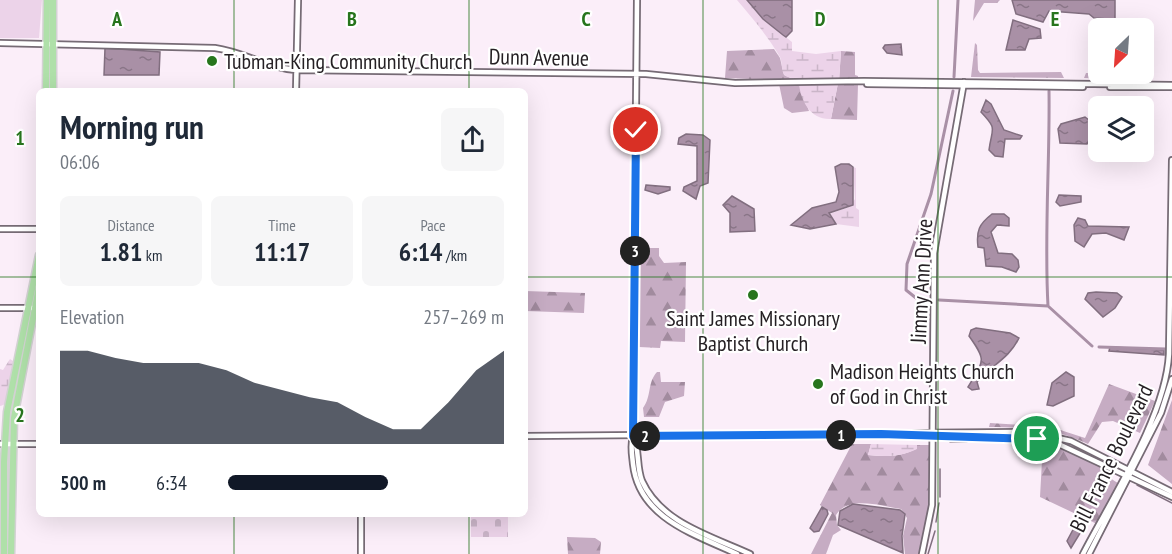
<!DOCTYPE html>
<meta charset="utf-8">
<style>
:root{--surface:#fff;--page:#f6f6f7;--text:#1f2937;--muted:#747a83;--accent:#111827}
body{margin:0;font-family:"PT Sans Narrow",sans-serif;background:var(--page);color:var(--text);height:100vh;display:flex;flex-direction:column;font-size:22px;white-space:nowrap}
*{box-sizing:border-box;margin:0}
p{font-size:20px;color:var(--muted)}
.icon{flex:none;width:33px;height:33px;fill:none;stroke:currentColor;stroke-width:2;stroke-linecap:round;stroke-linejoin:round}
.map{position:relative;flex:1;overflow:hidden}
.panel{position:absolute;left:36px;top:88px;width:492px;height:429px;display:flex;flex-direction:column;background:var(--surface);border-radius:9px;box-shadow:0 6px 24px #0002}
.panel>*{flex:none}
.needle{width:39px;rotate:205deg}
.fabs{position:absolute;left:1088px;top:18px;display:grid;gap:12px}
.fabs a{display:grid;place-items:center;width:66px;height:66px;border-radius:9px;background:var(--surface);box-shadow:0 6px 24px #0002;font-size:30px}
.pin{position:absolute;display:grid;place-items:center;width:51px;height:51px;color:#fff;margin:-26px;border:3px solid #fff;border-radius:50%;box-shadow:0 2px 6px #0007}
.km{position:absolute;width:30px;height:30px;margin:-15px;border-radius:50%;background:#222;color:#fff;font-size:16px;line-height:30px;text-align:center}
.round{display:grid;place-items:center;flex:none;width:63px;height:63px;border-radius:9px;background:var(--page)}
.head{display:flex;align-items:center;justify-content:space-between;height:102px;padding:0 24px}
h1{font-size:33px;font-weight:600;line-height:45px}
.metrics{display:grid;grid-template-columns:repeat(3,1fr);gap:9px;height:102px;padding:6px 24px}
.metrics div{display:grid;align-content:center;border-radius:9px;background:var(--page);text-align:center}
.metrics b{font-size:26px;font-weight:600}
.metrics small{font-size:16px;font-weight:400}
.metrics p{font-size:16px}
.chart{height:168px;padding:12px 24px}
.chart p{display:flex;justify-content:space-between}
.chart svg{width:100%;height:108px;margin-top:6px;fill:var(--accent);opacity:.7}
ul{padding:0 24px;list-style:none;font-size:20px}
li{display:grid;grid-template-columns:96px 72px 1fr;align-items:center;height:45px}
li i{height:15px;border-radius:8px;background:var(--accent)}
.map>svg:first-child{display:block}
.forest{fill:url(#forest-firs)}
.wetland{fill:url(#wetland-marsh)}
.cemetery{fill:url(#cemetery-stones)}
.green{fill:#ecd3e9}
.water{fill:url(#water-ripples);stroke:#816e7f;stroke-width:1.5}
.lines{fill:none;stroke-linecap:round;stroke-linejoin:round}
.stream{stroke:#816e7f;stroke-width:1.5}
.canal{stroke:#a990a6;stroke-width:3}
.secondary-casing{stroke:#766b75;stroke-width:8}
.primary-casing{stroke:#d3d2d3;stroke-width:9}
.secondary{stroke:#fff;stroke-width:4.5}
.primary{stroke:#afe0a9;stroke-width:6}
.route-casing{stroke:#fff;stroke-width:12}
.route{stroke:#1a73e8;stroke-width:8}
.grid{fill:none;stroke:#27751d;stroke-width:1.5;stroke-opacity:0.55}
.poi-dot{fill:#27751d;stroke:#fff;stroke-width:2}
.labels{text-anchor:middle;stroke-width:4.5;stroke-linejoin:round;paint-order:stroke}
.street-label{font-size:22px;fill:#241f23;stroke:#fff}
.poi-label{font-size:22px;fill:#241f23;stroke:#fff;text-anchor:start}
.grid-label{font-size:20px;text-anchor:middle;font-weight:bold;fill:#27751d;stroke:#fff;stroke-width:4.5;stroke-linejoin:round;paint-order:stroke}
</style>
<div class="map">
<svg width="1172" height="554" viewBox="0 0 1172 554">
<defs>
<pattern id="forest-firs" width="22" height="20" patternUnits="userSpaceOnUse" patternTransform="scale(1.5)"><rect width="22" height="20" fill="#c6acc3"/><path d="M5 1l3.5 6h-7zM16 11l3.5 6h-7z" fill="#a18b9e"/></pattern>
<pattern id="wetland-marsh" width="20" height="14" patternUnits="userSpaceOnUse" patternTransform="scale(1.5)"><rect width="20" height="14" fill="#ecd3e9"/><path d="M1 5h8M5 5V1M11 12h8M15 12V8" fill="none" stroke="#cab5c8"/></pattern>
<pattern id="cemetery-stones" width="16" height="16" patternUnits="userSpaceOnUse" patternTransform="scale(1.5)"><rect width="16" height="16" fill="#ecd3e9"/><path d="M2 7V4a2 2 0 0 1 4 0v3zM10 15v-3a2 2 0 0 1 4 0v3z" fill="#cab5c8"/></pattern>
<pattern id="water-ripples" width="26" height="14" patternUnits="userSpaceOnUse" patternTransform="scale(1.5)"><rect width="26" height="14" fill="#a990a6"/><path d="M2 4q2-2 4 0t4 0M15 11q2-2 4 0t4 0" fill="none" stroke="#897587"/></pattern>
</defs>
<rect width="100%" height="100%" fill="#fbeef9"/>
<path class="forest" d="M975,0H1000L997,3H984L973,21Z
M975,43L977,45L978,70L980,73L1061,72L1064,78L971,77Z
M774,49L780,58L784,75L798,81L725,78L727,51Z
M841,51L855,52V75L858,76V80L839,81Z
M1086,73L1120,74V79L1084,78Z
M838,83L858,84L857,120L831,119Z
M779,84H799L809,111L792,113L784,108Z
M640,248H659V256L664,263L686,262L685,342L661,341L660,348L639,347Z
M525,291L585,293L584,313L525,311Z
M657,372H660L661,382H685L684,396L665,402L659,417H644L643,408C652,396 647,383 657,372Z
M1109,384L1155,401L1140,433L1113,421L1102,422L1088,444C1052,427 1028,428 989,427L990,423L1051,427L1085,438Z
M1172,400V484L1148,465Z
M1043,442C1058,445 1091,456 1101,467C1106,474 1109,478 1118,483L1097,524L1040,497Z
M852,444H871L868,455C885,457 901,457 916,449L917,445H932L931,505L921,554H905L903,536L907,518L901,509C882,506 848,495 836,515L837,525L841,530L833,535L826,554H811L832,513L820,505Z
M567,537L595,538L601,542L600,554H568Z"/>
<path class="wetland" d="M737,0H747L763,19L792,42V51L816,54L841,51L839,81C822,81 803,83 788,77C780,75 783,63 780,57C768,36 752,18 737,0Z
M838,83L831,119C811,120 801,102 799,84Z
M853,167L856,168V208L859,210V227L836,224L829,214L849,207L855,199Z
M10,359L13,361L6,404L0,406V369L3,370Z
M871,444L917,445V449C901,457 885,457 868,455Z"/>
<path class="cemetery" d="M471,515H508V537H471Z"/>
<path class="green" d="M0,0H42L39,38H0Z"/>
<path class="water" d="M747,0H792V31L786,37L783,35L763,19Z
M1012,0H1115V28H1110L1108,19L1094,18L1089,14L1049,11L1043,22L1016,14Z
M1013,20L1040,29L1041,38L1029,39L1025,50H1006Z
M901,44L902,55L887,53L883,48L885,45Z
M105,48L160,52L159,75H104Z
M986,100L991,104L1004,130L1022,136L1020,139H1005L1003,157L995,156L989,150C992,127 998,130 981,112Z
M1085,117L1089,120V140L1087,144L1060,143L1058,129L1061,124Z
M686,134L703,135L710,140L708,183L700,186L696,199L683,191L684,187L697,181V146L678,144L679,138Z
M841,164H849L853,167V205L829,213L836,224L810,229L791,225L812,208L836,202L839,192L835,167Z
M646,185L670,187V190L658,194L645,190Z
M1059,195L1081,196V202L1060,206L1056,202Z
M732,196L754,209L755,231L730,232V213L723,205Z
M992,214H1004L1009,218V226L997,225L991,232L998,253L1012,254L1018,260L1019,267L1016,272L1002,267L986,266L984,248L978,247C976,231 979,224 992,214Z
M1078,218L1085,220L1088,226L1129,227L1124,240L1106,233L1092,234L1084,247L1075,241L1074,225Z
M1096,292L1117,293L1122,297L1115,308L1103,317L1085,299L1088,293Z
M976,328L1010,333L1019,338C1009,359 990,366 977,382L979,389L972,390L968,387C984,360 987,361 969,336L971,330Z
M1110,347L1164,350V355L1109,351Z
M1066,372L1074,377V396L1053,406L1047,405L1052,383Z
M853,504L900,510L905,514L902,536L903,553L838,525L840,511Z
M822,507L827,510L828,514L819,531L814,532L810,528Z
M1075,526L1082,530L1071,548L1067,541Z"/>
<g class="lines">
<path class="stream" d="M950,442H967
M974,442H1012
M1036,442L1063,448
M1100,466L1112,472
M1137,485L1172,503
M940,497V469
M936,522L939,503
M928,554L935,531"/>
<path class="canal" d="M954,77L958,0
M928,300L916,298L906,290L907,264L931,194L953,91
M939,300L1048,306L1092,346
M1048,306C1044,234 1050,163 1049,91
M1099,347L1166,349"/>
<defs>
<path id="secondary" d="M637,0L633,436C630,445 632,454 633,464C639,518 694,534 737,554
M0,43L215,48C244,52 267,68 296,70L646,74L735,83L864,81L1172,85
M867,84L1083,87
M1110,87H1172
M296,92L298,0
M0,229H39
M0,308H39
M890,435L1052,441L1172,497
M525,436L1031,432L1071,441L1172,492
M633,436C640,450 636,466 642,481C661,523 711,536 750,554
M0,444H39
M361,514V554
M922,554L932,505L934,253L964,82
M1083,554C1112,498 1166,415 1169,354L1172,160
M1089,554L1161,413L1172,379"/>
<path id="primary" d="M46,92L47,0
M53,92V0
M4,554V462L7,412L39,255
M11,554L14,418L39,287"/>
</defs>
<use href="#secondary" class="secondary-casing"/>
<use href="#primary" class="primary-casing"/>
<use href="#secondary" class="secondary"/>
<use href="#primary" class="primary"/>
</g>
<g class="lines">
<defs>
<path id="route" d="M636,130L633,436L881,434L1037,439"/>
</defs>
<use href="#route" class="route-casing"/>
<use href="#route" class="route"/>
</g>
<path class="grid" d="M234,0V92M469,0V92M703,0V554M938,0V554M0,277H39M525,277H1172M234,514V554M469,514V554"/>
<g class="poi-dot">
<circle cx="212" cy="61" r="6"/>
<circle cx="753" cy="295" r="6"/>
<circle cx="818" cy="384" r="6"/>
</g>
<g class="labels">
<g class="street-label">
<text transform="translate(539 57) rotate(1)" y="8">Dunn Avenue</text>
<text transform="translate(921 281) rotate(-87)" y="8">Jimmy Ann Drive</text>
<text transform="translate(1111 458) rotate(-64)" y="8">Bill France Boulevard</text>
</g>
<g class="poi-label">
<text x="224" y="69">Tubman-King Community Church</text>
<text x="753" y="326" text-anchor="middle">Saint James Missionary<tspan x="753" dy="25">Baptist Church</tspan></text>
<text x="830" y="379">Madison Heights Church<tspan x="830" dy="25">of God in Christ</tspan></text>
</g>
</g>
<g class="grid-label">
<text x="117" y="26">A</text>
<text x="352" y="26">B</text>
<text x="586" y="26">C</text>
<text x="820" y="26">D</text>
<text x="1055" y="26">E</text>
<text x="20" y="145">1</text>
<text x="20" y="422">2</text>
</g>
</svg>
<div class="fabs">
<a><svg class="needle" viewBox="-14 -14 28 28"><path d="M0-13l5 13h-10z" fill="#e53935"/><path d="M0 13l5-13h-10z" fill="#747a83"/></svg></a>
<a><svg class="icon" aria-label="layers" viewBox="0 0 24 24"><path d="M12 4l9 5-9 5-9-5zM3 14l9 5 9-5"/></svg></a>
</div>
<div class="pin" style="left:1037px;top:439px;background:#1e9e55"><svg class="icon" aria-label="arrive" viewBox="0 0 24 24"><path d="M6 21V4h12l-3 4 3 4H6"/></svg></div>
<div class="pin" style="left:636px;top:130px;background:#d93025"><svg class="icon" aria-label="check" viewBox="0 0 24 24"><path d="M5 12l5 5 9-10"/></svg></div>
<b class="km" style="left:841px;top:435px">1</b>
<b class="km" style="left:645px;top:436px">2</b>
<b class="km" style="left:635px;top:251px">3</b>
<section class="panel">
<div class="head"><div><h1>Morning run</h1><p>06:06</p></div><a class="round"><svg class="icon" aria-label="share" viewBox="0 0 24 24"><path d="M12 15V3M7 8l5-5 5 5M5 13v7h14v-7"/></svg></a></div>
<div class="metrics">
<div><p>Distance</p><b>1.81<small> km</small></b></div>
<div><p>Time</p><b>11:17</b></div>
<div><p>Pace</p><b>6:14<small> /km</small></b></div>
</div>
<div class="chart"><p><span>Elevation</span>257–269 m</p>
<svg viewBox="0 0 160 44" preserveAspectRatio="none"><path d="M0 44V6L10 6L20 9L30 11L40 11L50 11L60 14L70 19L80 22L90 25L100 27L110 33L120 38L130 38L140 27L150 14L160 6V44z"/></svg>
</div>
<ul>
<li><b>500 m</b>6:34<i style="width:58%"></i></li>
</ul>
</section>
</div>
